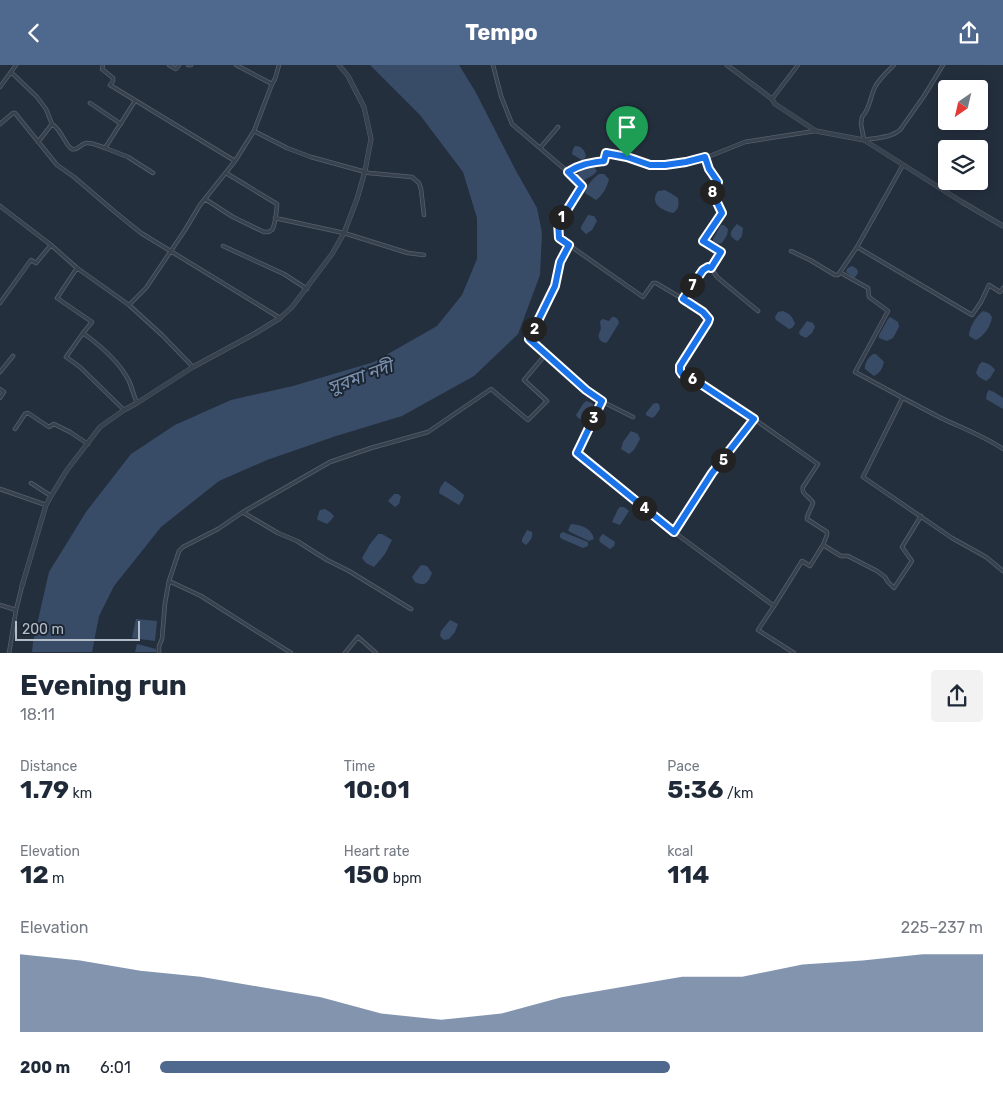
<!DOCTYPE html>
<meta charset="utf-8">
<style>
:root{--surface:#fff;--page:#f2f2f3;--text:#1f2937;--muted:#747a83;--accent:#4f688e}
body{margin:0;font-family:Rubik,"Noto Sans Bengali",sans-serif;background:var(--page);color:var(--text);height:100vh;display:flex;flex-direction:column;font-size:19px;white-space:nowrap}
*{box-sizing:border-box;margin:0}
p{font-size:16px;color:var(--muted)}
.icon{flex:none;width:28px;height:28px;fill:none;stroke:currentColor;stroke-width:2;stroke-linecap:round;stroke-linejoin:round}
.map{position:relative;height:588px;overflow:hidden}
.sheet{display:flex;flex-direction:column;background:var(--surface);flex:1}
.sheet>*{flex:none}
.needle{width:32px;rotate:214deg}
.buttons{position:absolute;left:938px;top:15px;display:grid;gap:10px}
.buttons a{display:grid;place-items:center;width:50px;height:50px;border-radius:5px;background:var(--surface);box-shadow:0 2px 12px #0003;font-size:25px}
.scale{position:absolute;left:15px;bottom:12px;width:125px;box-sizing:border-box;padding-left:5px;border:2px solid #b4bcc9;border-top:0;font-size:14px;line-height:18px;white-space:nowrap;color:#b4bcc9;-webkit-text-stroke:4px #1d2633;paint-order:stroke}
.pin{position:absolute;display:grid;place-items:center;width:42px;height:42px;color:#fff;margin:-51px -21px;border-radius:50% 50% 50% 0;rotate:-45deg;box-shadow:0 0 5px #0007}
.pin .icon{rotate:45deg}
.km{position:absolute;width:25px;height:25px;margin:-12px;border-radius:50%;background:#222;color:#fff;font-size:14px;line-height:25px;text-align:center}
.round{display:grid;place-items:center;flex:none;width:52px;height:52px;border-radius:5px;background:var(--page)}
.summary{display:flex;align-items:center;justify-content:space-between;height:85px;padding:0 20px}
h1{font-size:28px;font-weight:700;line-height:38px}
.stats{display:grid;grid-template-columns:repeat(3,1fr);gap:8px;height:85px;padding:5px 20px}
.stats div{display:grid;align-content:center}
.stats b{font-size:25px;font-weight:700}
.stats small{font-size:14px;font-weight:400}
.stats p{font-size:14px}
.chart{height:140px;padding:10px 20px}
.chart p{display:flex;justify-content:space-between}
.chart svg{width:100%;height:90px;margin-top:5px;fill:var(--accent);opacity:.7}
ul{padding:0 20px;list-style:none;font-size:16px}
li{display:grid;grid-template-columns:80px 60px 1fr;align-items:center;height:38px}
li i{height:12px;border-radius:6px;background:var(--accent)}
header{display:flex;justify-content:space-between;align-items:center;height:65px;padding:0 20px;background:var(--accent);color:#fff;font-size:22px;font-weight:700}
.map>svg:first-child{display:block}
.water{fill:#394c67}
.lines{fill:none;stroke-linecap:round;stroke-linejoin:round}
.minor-casing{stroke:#565f6c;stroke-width:4.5}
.tertiary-casing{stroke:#565f6c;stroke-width:5}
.minor{stroke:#38414e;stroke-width:3}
.tertiary{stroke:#38414e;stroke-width:4}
.route-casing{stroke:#fff;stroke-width:10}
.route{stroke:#1a73e8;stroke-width:6}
.labels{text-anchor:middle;stroke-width:4;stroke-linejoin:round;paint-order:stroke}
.water-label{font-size:18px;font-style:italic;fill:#7c92b1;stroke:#1d2633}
</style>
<header><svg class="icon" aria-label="back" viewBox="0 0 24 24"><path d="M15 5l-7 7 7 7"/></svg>Tempo<svg class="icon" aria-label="share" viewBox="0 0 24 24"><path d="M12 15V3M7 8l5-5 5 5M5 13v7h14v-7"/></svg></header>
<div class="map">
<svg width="1003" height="588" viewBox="0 0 1003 588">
<rect width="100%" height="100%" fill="#242f3e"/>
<path class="water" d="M370,0H459L475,26L515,104L537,143L542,168L540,210L518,269L474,311L402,351L336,371L267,395L219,416L161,462L114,521L99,551L92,587H32L33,577L49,507L86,447L131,389L175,360L231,335L293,321L374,297L437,261L462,230L477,194V153L463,107L420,50Z
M575,81C582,81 585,85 586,92L582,95L572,89L573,84Z
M591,99L597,106L593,110L583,116L577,110L578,108Z
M599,109H604L609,114C607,122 603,130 596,135L585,128C586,121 593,113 599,109Z
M665,125L672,129L678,133C679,140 679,144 673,148C661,145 649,138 658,126Z
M588,150L594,151L597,156L592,165L586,169L581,164V162Z
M737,159L743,163L742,171L738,176C727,172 730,166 737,159Z
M721,160H724L728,164L727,170L722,178L719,179L713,176V174Z
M851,201C859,203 860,208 854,213L846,207L847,204Z
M783,246C790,249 793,252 795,259L792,263L789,264L776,255L775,252L778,247Z
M983,246L989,248L992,252C991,261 984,271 976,275L969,271C969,263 976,251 983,246Z
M612,252C616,252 618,253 619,258L608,276L606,278C598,276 597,271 601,264L600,257L601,255L603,254L609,256Z
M890,252L898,257L899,262L893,273L887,276L879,273V270L888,254Z
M807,256L813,258L815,262L812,268L806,273L800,270L799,267Z
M873,289H876L884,297C882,304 881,307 874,311L865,304C864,298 869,292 873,289Z
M982,297C988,298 991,300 995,305L990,313L986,316L979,312L976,308L979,300Z
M989,325L994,327L1003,333V344L991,337L986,334L987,328Z
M586,336L592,338L595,344L589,357H587L578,353L576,350L583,339Z
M656,338L659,339L660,344L655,351L652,353L646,350V348L653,339Z
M631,366L638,369L640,374L634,385L629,389L621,384L623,377Z
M445,416L454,422L464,430L463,434L459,440L439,428L440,423Z
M394,429H398L401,431L399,439L395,442L388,436Z
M620,442H624L629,446L620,460L612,457L618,444Z
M325,444L330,447L334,451L332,454L327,459L318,455L317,453L320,445Z
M571,459C581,460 592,463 594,474L589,476L570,467L568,465Z
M527,465L532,467C533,473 530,476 526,480L522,477V474Z
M563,467L588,477V481L583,483L562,474L560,472V469Z
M378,469H382L392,475L385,489L374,502L366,498L362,493L370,479Z
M603,469L615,477L614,481L610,484L600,477L599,474L601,471Z
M423,500L427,501L432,508C428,518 425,522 415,517L412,512L420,501Z
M136,554L157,556L155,576L132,573Z
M450,555L458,559L455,567L449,574L444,575L440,571L441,566Z
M137,579L156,584V587H135Z"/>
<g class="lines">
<defs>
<path id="minor" d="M103,0L102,4L113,13V16L110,20L235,96
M169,0L176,4L179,0
M188,0H191
M236,0L272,19
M493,0L501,31L512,59L568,107L582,121L567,145L558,156L559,173L643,232L653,218H656L683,234L703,205L708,201L711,203L721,187L703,176L722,148L712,127L717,117L709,104L705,93
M894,0C887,7 880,13 875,22C870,32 870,44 862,52L861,59L864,75C875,73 890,73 900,65L924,31L943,0
M11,7L37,32L46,44L52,59L38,77
M0,22L16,0
M772,34L798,0
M135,36L105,83L128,92L153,108
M90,38L121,59
M0,59L13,48H15L57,100L74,112L115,147L141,168L280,253
M52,59C62,65 66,82 72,84C78,86 80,79 86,78C92,77 99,81 105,83
M254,66L287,83L311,92L369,108L412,112L419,118L421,124L424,150
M540,83L558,62
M568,107C581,98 589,98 604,96L606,88L627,92L650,100H665L705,93L745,77L815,66
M205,134L233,152L264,167C267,167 269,168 272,165C275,160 277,145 277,139L226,108
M0,141L51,180L77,203L129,240L162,270L193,302
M275,153L344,168L408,188L424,190
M223,181L284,209L307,224
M857,182L972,250L981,237L989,220L1000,227L1003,223
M791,186L810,195L835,210H838L857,182L903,100
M77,203L57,233L92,257L83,268C101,281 119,296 129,316C132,323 134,331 137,338
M711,203L717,212L758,246
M841,208L868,223L869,232L888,246L855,307C884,323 912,338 941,353C962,363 984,371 1003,384
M683,234L703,247L709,254L708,257L680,301V306L682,309L701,319L754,354L818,399L803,422C801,430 811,432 813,438L807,452V454L827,467V470L823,480
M0,238L31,195L36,198L51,180
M129,240L146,223L185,165L200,140L235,96L254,66L272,19L275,14L279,0
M83,268L66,292L80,302L124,345
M546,289L586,325L601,336L633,352
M0,307L13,291
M0,324L4,327L0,333
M902,334L863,412L952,473L986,492L1003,506
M601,336L577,388L674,467
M754,354L712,408L674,467L774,541L758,565L794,588
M15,364L25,349L28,348L49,362L54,359L70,367L88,379
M31,418L51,431
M0,424L46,440
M244,448L278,468L297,476L327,495L349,506L411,544
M169,516L201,531L291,588
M0,540L16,545
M774,541L802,496L810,501L823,480L841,491H848L877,506L885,512L888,517L894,523L912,496L902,482L921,451
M9,588L16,545L22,521
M159,588V581L162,574L165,538L169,516L179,486L183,482L218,464L243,447L330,397L371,383L428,367L491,324L528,355L547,336L524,315L546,289L529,274L555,221L560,197L569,180
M345,588L358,572L376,588"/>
<path id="tertiary" d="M727,0L772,34L775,39L816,66L864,75L962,137L1003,161
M22,521L46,440L51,431L67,405L100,362L124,345L137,338L193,302L254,269L280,253L292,242L332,189L344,168L357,134L365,106L371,74L364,42L348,11L339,0"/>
</defs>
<use href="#minor" class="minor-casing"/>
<use href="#tertiary" class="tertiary-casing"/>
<use href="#minor" class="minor"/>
<use href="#tertiary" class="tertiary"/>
</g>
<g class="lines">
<defs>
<path id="route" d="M606,88L627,92L650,100H665L686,97L705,92L709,104L718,117L712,127L722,148L703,176L721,187L711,203L708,202L703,205L683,234L703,247L709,254L708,257L680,301V306L682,309L701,319L754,354L712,408L674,467L577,388L602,336L586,325L529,274L555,221L560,197L569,180L559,173L558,156L567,145L582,121L568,107C580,99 590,98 604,96Z"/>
</defs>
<use href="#route" class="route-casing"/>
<use href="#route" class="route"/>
</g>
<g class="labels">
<g class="water-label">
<text transform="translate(360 312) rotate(-20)" y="6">সুরমা নদী</text>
</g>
</g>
</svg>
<div class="buttons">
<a><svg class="needle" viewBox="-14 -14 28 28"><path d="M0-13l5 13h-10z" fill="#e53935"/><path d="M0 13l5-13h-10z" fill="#747a83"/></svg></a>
<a><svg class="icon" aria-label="layers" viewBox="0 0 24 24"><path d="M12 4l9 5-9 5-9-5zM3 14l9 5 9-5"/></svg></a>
</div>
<div class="scale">200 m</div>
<div class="pin" style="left:627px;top:92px;background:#1e9e55"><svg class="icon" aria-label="arrive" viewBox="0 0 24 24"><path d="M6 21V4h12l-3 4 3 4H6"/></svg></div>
<b class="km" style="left:561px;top:152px">1</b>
<b class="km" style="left:534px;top:264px">2</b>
<b class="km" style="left:593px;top:353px">3</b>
<b class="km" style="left:644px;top:443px">4</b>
<b class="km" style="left:723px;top:395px">5</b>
<b class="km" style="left:692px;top:314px">6</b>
<b class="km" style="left:692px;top:220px">7</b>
<b class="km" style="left:712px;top:127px">8</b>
</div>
<section class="sheet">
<div class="summary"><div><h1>Evening run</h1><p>18:11</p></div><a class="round"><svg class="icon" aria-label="share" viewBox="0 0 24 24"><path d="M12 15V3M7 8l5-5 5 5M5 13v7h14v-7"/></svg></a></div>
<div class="stats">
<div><p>Distance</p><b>1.79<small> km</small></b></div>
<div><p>Time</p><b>10:01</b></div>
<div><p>Pace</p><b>5:36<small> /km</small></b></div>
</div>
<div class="stats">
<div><p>Elevation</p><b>12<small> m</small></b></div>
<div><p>Heart rate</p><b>150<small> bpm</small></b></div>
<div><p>kcal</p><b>114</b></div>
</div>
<div class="chart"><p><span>Elevation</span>225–237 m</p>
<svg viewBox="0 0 160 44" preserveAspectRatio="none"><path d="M0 44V6L10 9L20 14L30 17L40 22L50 27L60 35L70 38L80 35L90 27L100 22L110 17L120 17L130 11L140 9L150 6L160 6V44z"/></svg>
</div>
<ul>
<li><b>200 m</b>6:01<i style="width:62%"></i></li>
</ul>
</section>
